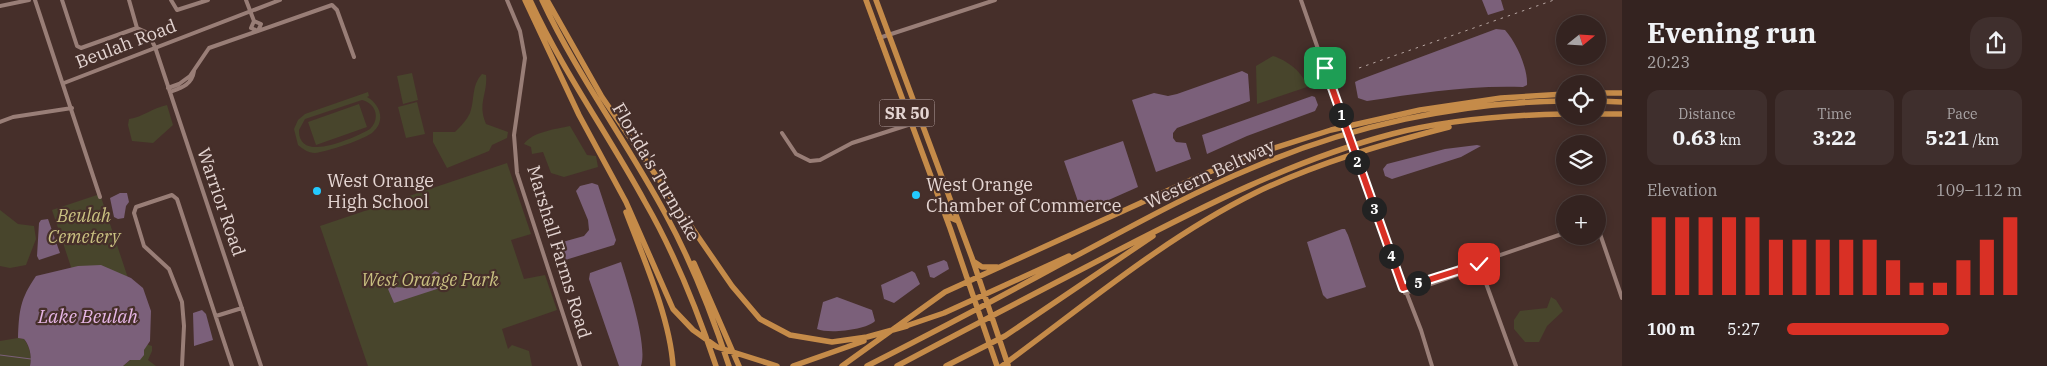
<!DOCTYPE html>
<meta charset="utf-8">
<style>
:root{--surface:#342320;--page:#3f2f2d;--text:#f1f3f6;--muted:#a9a4a5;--line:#4e403e;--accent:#d93025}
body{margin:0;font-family:"IBM Plex Serif",serif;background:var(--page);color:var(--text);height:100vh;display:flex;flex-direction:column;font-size:19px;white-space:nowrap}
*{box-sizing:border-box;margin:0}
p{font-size:16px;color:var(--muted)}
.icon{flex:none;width:28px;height:28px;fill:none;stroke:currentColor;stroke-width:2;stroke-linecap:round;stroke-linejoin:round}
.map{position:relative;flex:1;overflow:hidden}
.panel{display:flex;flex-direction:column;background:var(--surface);width:425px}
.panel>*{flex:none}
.needle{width:32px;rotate:72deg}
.buttons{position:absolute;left:1556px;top:15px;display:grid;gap:10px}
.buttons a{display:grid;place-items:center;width:50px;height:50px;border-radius:50%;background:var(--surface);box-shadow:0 2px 8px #0003,0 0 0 1px var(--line);font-size:25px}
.pin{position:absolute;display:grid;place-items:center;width:42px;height:42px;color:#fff;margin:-21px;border-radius:10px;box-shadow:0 2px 8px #0006}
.km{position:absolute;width:25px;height:25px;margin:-12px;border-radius:50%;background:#222;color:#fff;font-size:14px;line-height:25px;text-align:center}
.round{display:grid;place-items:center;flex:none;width:52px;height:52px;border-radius:20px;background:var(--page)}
.summary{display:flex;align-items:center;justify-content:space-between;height:85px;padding:0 25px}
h1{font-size:28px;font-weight:700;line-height:38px}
.figures{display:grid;grid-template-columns:repeat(3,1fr);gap:8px;height:85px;padding:5px 25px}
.figures div{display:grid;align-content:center;border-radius:12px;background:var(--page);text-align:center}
.figures b{font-size:21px;font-weight:700}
.figures small{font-size:14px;font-weight:400}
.figures p{font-size:14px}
.chart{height:140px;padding:10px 25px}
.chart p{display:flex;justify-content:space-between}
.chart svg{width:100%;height:90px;margin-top:5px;stroke:var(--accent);stroke-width:6}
ul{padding:0 25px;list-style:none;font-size:16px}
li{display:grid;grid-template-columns:80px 60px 1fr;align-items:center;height:38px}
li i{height:12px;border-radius:6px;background:var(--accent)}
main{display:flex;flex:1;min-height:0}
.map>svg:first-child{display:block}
.green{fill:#48452c;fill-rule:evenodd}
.water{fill:#7b607a}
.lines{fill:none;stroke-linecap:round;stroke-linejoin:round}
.stream{stroke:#7b607a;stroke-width:1}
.minor{stroke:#997e77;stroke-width:4}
.highway{stroke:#c58b49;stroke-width:5.5}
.rail{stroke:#b7a6a2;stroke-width:1;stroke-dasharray:2.5 5;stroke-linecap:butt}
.route-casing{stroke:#fff;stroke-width:10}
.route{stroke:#d93025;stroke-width:6}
.poi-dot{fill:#23c9fe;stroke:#462f2a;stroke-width:2}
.labels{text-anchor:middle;stroke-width:4.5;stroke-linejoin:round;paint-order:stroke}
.shield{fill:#462f2a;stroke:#b5a3a0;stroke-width:1}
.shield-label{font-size:16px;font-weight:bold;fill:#e4d5d2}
.street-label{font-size:18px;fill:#e4d5d2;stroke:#462f2a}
.poi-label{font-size:18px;fill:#e4d5d2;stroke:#462f2a;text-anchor:start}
.park-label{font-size:18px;font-style:italic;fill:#c9c081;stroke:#462f2a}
.water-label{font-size:19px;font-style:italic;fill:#e6b6e5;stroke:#462f2a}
</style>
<main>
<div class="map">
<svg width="1622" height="366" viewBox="0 0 1622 366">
<rect width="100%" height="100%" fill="#462f2a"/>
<path class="green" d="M1273,56C1287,60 1304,73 1307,87L1257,104L1256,66Z
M412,73L418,100L403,104L397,76Z
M482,74L486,75C488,93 477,104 486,124L508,132L507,138L492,145L489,151L447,168L433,142V132H455C460,127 467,120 470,113C475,100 471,86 482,74Z
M368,92L369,96L367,97C380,104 386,121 373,132C366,139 326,152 315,153C308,153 303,149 298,145L294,129L298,120L305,114ZM362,100C377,104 380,119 370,129C354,138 298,164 299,130L305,119Z
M417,102L425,134L406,138L398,107Z
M359,104L367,127L316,145L308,122Z
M167,105L173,125L153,143L132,141L128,125L129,119C143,117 152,108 167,105Z
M570,126L587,155L596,156L598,167L564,177L551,173L543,152L532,154L531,147L524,144C532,132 556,129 570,126Z
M507,163L531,234L511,240L524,279L545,275L557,310L502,329L508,349L512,345L529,351L532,366H368L320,226Z
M100,194L132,290L84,306L52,210Z
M0,210L18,224L34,226L36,239L26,265L10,268L0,266Z
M1551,297L1556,300L1563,311L1547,326L1539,342H1525L1514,329V320L1520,311L1547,308Z
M18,338L24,339C30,347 32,357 30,366H0V341Z
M146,344L152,346V351L148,360L156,366H123L144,350Z"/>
<path class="water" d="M1482,0H1501L1504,10L1488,15Z
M1496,29L1505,30C1516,42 1528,68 1527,85L1523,87C1470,85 1419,93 1367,101L1358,98L1355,82L1359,80Z
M1242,71L1248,74L1250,101L1177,128L1173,133V138L1176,142L1186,143L1191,159L1156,172L1132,100L1154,93L1168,96L1177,94Z
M1312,96L1315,97L1318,105L1315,111L1247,136L1207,154L1202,135Z
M1123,141L1138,187L1086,210H1081L1064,161Z
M1477,145L1481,146L1461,157L1392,179L1385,176L1383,169L1387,164L1445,149Z
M592,183L598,185L616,240L614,245L562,261L559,243L584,236L589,230L588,220L576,191L580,186Z
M120,193H127L129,202L126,206L124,218L118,219L114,217L110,198Z
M48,219L60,253L39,260L37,256L39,223L41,220Z
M1342,229H1345L1348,235L1366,287L1327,299L1323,295L1307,242Z
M944,260L947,262L949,269L934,278L930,277L927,266Z
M621,262C628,285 648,345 641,366H619L589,279L590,273Z
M101,265L131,278L143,288L151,311L150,341L144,350V355L140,360H130L123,366H30C32,357 30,346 24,339L18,338C19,311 20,299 36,276L78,266Z
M435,271L439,273L443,287L394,303L388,289L390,287L415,288Z
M912,271L915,273L920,284L894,303L884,299L881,285Z
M837,297L872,310L875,321C866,330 829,334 817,329L823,302Z
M202,310L206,314L213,340L194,346L193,313Z"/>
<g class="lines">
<path class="stream" d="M0,355L31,359"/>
<path class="minor" d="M35,0L100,197
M62,0L77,46L81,48L137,28L129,0
M171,0L177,10L208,0
M246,0L254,21L251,28L258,31L261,24L254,21
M507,0L520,31L525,58L514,135L517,173L580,366
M1301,0L1372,204L1421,330L1432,366
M0,6L29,0
M137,28L148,33L155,47L261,366
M879,38L995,0
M64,83L280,0
M168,88L179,84L190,76L209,48L332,5L337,10L354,57
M170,92C181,88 192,85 194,71
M0,122L13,117L72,108
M782,133L796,154L810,161L820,160L852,143L911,124
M1598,228L1622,298
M1479,264L1516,366
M1403,288L1565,233
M1405,293L1471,270L1477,265
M216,316L242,308
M182,366L184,326L182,302L169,269L144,246L134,213L136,207L172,195L177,199L232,366"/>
<path class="highway" d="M525,0L579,115L626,202L673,309L693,330L717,347L777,366
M530,0C562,70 608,134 645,202C675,254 697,309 716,366
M542,0C577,75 627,142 666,215C692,263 712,314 729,366
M547,0L602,97L732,286L760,319L790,335L832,342L867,337L907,326
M866,0L950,228L997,366
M876,0L972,258L1008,365
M1598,93H1622
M1598,101L1622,102
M1598,114H1622
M944,207L951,218L958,221
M626,212C643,257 670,318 673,366
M973,261L982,267H997
M694,263L739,366
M903,327L944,313L1069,256
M793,366L864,341
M842,366L945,292L1202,175L1246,157L1331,130L1420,110L1501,98L1565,94
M867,366C930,334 993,301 1055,267C1120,233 1184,196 1252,168C1349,126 1459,102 1565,101
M897,366C968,328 1040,291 1111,254C1202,207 1293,160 1392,134C1447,120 1509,115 1565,114
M946,366L1005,336L1153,236
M1002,366C1084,306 1164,238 1255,193C1317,163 1383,144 1449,127"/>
<path class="rail" d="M1359,68L1554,0"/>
</g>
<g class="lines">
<defs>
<path id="route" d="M1325,68L1403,288L1479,264"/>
</defs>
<use href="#route" class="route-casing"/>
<use href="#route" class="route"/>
</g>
<g class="poi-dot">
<circle cx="317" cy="191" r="5"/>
<circle cx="916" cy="195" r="5"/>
</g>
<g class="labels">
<rect class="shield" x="879.5" y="99.5" width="55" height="27" rx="4"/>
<g class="shield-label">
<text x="907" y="119">SR 50</text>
</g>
<g class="street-label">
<text transform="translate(126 44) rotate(-21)" y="6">Beulah Road</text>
<text transform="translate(656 172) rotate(60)" y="6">Florida's Turnpike</text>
<text transform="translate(1210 174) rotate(-25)" y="6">Western Beltway</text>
<text transform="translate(221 202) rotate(71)" y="6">Warrior Road</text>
<text transform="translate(559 252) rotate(73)" y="6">Marshall Farms Road</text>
</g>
<g class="poi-label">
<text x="327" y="187">West Orange<tspan x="327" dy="21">High School</tspan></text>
<text x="926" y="191">West Orange<tspan x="926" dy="21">Chamber of Commerce</tspan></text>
</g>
<g class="park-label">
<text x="84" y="222">Beulah<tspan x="84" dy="21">Cemetery</tspan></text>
<text x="430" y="286">West Orange Park</text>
</g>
<g class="water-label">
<text x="88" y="323">Lake Beulah</text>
</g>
</g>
</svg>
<div class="buttons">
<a><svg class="needle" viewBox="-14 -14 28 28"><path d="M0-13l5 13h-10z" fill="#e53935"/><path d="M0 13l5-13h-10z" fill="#a9a4a5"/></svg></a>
<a><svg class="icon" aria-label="locate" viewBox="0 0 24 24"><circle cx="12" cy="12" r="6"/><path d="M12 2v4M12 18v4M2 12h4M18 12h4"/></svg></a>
<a><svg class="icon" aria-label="layers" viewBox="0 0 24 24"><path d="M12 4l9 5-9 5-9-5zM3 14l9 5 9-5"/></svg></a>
<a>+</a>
</div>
<div class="pin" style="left:1325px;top:68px;background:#1e9e55"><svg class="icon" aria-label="arrive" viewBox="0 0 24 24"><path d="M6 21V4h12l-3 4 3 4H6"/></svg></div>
<div class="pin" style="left:1479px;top:264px;background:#d93025"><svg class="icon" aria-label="check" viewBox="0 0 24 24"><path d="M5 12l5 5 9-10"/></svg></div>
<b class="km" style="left:1341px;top:115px">1</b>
<b class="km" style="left:1357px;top:162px">2</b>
<b class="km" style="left:1374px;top:209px">3</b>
<b class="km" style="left:1391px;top:256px">4</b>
<b class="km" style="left:1418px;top:283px">5</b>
</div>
<section class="panel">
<div class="summary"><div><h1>Evening run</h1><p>20:23</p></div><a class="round"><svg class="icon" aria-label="share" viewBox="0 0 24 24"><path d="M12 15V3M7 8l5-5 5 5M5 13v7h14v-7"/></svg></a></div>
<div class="figures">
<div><p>Distance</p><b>0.63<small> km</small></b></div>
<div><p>Time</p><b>3:22</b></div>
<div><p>Pace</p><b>5:21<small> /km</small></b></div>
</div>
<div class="chart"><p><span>Elevation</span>109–112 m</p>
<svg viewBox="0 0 160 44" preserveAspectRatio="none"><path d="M5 44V6M15 44V6M25 44V6M35 44V6M45 44V6M55 44V17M65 44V17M75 44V17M85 44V17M95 44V17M105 44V27M115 44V38M125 44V38M135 44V27M145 44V17M155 44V6"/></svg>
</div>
<ul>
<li><b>100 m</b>5:27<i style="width:69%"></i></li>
</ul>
</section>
</main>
